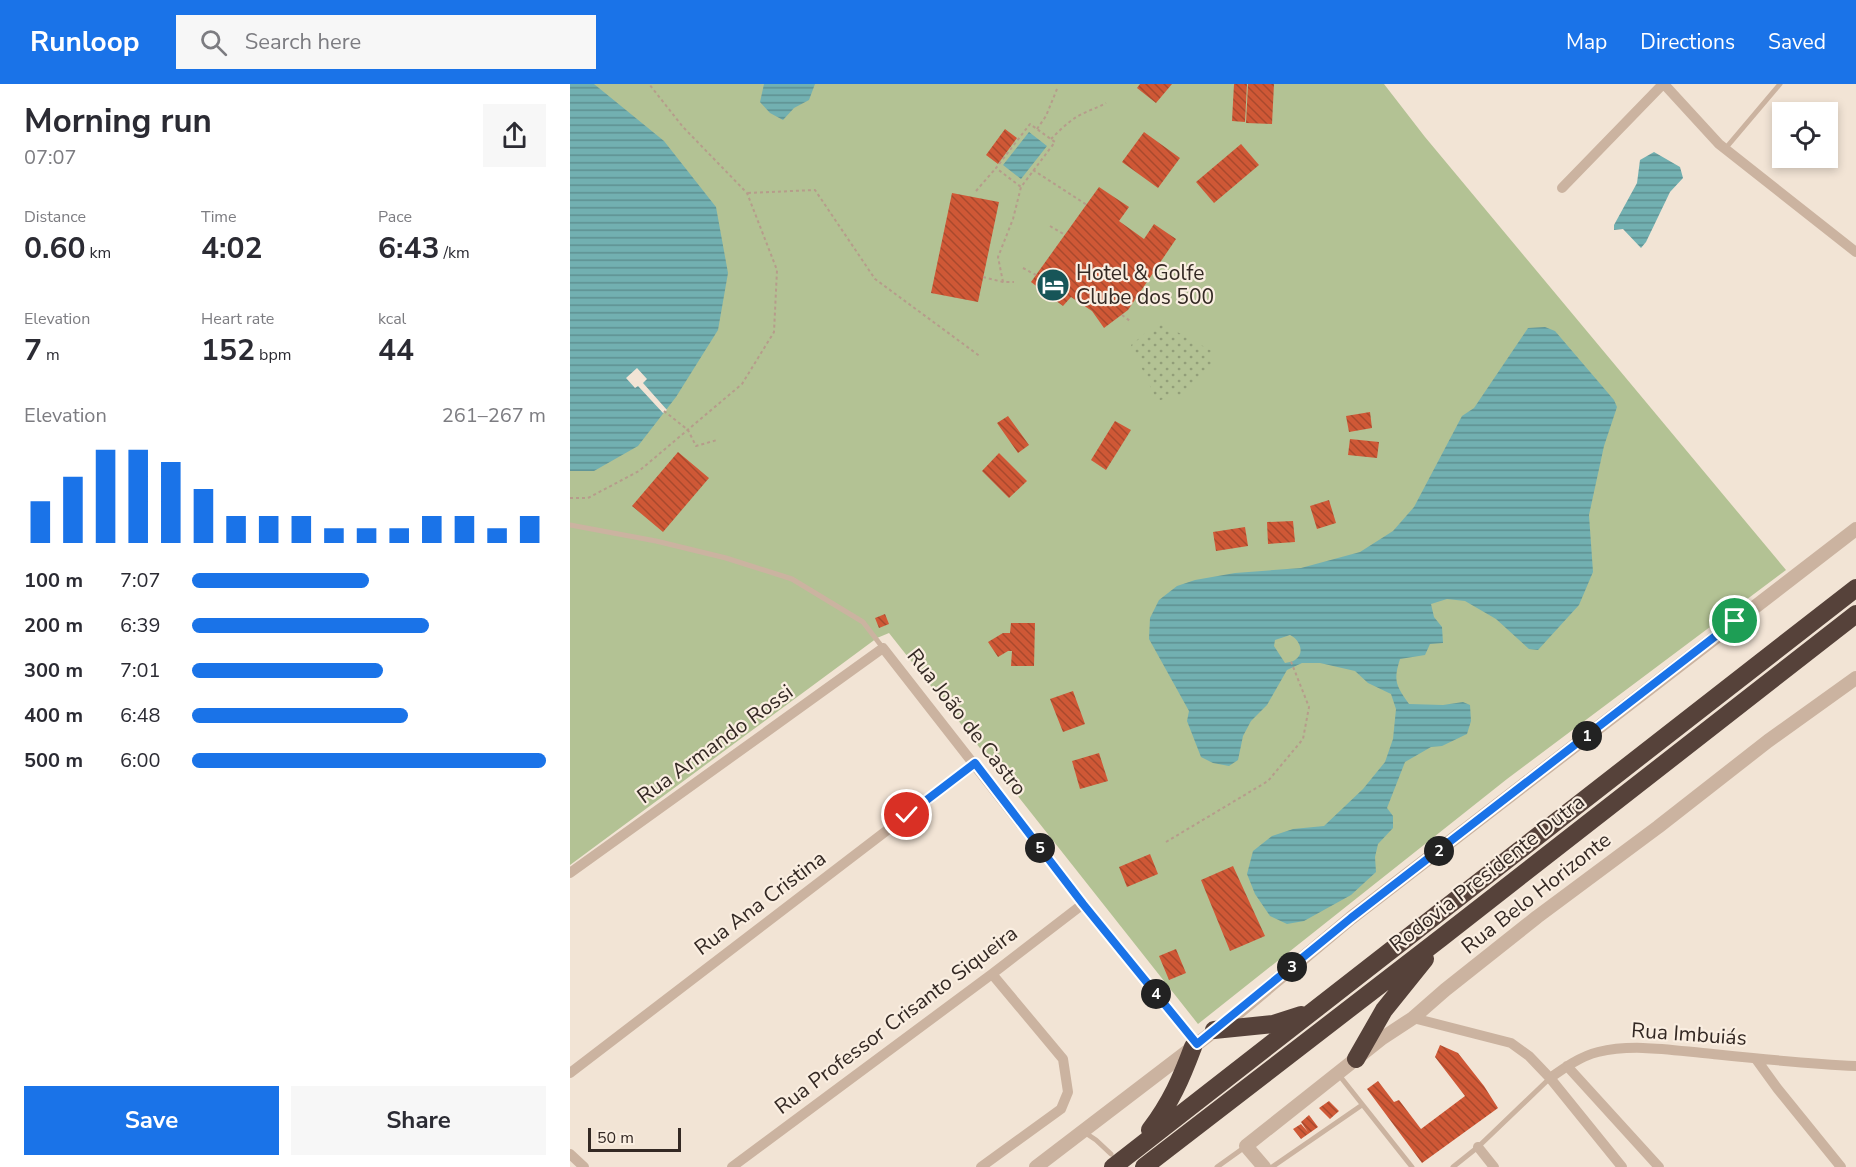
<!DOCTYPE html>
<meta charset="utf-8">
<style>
:root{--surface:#fff;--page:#f7f7f7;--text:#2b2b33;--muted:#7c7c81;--accent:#1a73e8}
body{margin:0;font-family:"Nunito Sans",sans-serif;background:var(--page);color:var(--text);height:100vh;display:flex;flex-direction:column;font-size:22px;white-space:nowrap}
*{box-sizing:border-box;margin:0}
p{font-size:20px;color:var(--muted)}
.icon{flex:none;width:33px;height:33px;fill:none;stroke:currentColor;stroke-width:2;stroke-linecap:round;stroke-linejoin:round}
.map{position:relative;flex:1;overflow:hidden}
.sheet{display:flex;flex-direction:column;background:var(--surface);width:570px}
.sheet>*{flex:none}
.buttons{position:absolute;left:1202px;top:18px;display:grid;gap:12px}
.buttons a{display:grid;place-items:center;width:66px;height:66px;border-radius:0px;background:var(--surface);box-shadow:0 3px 9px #0003;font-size:30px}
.scale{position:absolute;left:18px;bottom:15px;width:93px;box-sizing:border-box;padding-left:6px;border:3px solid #342924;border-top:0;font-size:16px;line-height:21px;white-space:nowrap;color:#342924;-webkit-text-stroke:4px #faeee1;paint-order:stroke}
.pin{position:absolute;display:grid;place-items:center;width:51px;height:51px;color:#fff;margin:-26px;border:3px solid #fff;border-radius:50%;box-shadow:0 2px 6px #0007}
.km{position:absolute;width:30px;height:30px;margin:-15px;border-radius:50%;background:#222;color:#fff;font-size:16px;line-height:30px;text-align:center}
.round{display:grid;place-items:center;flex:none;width:63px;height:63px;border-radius:0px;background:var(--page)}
.summary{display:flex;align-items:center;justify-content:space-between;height:102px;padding:0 24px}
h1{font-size:33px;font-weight:700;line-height:45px}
.figures{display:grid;grid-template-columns:repeat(3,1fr);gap:9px;height:102px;padding:6px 24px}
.figures div{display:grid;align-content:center}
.figures b{font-size:30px;font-weight:700}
.figures small{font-size:16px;font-weight:400}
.figures p{font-size:16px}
.chart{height:168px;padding:12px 24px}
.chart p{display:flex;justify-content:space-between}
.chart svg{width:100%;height:108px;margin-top:6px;stroke:var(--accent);stroke-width:6}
.primary-button{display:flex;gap:12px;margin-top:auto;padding:12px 24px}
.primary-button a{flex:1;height:69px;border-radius:0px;background:var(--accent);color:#fff;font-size:24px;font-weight:700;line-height:69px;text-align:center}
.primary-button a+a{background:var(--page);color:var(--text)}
ul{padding:0 24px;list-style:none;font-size:20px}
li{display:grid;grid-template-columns:96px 72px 1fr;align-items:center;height:45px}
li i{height:15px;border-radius:8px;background:var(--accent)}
header{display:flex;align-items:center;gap:36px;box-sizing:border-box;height:84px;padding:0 30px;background:var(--accent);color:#fff}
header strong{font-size:28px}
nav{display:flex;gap:33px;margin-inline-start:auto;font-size:21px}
.search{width:420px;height:54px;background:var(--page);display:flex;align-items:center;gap:15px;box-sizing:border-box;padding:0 21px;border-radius:0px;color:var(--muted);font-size:22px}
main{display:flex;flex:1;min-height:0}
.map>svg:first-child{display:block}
.grass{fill:#b3c294}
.park{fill:url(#park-dots)}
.water{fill:url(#water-rules);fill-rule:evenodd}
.pier{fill:#f2e4d5}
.building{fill:url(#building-back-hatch)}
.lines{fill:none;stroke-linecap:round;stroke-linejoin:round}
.path{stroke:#b69c8b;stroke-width:2;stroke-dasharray:3 3;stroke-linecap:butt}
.service{stroke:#cbb3a0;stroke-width:5}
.minor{stroke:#cbb3a0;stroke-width:10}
.tertiary{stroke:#cbb3a0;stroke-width:14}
.motorway{stroke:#56423a;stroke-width:18}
.route-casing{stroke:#fff;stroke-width:12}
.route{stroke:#1a73e8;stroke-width:8}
.labels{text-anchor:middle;stroke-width:4.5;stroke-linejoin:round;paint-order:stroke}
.poi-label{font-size:21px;fill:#342924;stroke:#faeee1;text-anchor:start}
.street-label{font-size:21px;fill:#342924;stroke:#faeee1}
</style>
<header>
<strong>Runloop</strong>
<div class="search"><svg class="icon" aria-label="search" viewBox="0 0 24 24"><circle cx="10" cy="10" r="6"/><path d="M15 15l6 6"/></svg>Search here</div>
<nav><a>Map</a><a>Directions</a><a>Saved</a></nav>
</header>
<main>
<section class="sheet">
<div class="summary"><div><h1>Morning run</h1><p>07:07</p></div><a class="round"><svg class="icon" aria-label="share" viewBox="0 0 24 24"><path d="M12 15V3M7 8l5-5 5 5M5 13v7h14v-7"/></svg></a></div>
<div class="figures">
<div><p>Distance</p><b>0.60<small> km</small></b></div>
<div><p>Time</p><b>4:02</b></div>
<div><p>Pace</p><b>6:43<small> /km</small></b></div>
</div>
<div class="figures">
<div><p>Elevation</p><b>7<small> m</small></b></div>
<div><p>Heart rate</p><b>152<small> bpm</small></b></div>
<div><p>kcal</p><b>44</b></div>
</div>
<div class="chart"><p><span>Elevation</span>261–267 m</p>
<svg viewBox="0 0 160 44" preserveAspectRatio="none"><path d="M5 44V27M15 44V17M25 44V6M35 44V6M45 44V11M55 44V22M65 44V33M75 44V33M85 44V33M95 44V38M105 44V38M115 44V38M125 44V33M135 44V33M145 44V38M155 44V33"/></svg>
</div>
<ul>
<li><b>100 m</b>7:07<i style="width:50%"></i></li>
<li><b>200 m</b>6:39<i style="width:67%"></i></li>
<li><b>300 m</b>7:01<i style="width:54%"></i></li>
<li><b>400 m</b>6:48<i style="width:61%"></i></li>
<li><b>500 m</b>6:00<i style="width:100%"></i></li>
</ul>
<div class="primary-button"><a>Save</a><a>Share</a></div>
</section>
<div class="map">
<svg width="1286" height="1083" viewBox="0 0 1286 1083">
<defs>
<pattern id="park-dots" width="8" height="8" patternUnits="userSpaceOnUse" patternTransform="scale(1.5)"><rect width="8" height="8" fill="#b3c294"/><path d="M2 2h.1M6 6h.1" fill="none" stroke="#929e79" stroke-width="1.8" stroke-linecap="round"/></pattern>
<pattern id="water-rules" width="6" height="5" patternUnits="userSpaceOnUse" patternTransform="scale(1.5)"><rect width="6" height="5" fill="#72b0b1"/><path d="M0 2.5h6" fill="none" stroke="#5e8f90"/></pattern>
<pattern id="building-back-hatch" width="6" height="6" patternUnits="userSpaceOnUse" patternTransform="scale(1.5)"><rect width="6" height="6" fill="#cf5836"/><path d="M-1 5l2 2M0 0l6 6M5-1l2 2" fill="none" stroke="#a9492d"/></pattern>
</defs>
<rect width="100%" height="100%" fill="#f2e4d5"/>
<path class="grass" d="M0,0H814L855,53L1216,486L937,695L628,940L319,549L307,554L0,781Z"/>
<path class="park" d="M589,238L642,267V285L613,310L587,317L561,261Z"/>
<path class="water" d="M0,0H24L94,57L146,123L158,189L148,246L106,313L68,362L24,387H0Z
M194,0H245L239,16L224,24L213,36L200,29L190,18Z
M459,48L477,62L451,95L433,81Z
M1084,68L1110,83L1113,94L1100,108L1076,158L1071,164L1053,145L1044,146V141L1067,99L1070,76Z
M975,243L985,247L1044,316L1047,323L1034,362L1019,431L1023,488L1009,521L968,566L959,565L926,535L895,517L877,515L861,520L864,533L872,543L873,559L860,560L855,571L830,575C823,597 826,601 839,620L873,621L893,618L900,621L901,637L897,650L872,662L861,663L835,678L817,724L823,732V744L808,760L805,773L806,788L781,811L734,837L717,840L700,832L685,810L677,790L683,767L702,752L723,745L754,742L793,705L815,678L823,655L826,625L821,610L798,599L785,587L750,579H732L717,586L697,621L681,637L673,652L668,676L659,682L643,679L631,673L617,637L619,627L579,555L580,534L589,516L607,502L625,496L665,489L731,484L790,468L823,447L844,423L892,332L904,324L958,244ZM720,551C729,555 736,569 725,576C722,578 718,578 715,579L704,562L705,556Z"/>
<path class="pier" d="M67,284L77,295L73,299L97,326L93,329L68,302L65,304L56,294Z"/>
<path class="building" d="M570,0H602L586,19L567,4Z
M664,0H677L675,38L662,37Z
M678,0H704L702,40L676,39Z
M435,45L447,54L428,80L416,71Z
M574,48L610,74L588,104L552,78Z
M671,60L689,81L644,119L626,98Z
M529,103L559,123L549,137L574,155L584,140L606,155L558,226L534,244L522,227L501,213L493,222L461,198Z
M382,109L429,118L408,218L361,209Z
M800,328L802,344L779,348L776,332Z
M438,332L459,361L448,369L427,339Z
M545,337L561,346L536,386L521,376Z
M780,355L809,358L807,374L778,371Z
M108,368L139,394L93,448L62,422Z
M429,369L457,397L439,414L412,387Z
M759,416L766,439L747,445L740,422Z
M723,437L725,458L698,460L697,438Z
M675,443L678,462L646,467L643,448Z
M315,530L319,540L309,544L305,534Z
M441,539H465L464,582H441L442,567H438L428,573L418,558L433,549H440Z
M503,607L515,640L493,648L480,615Z
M529,669L538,697L510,705L502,677Z
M580,770L588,790L557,803L549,783Z
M663,782L695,852L660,867L631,796Z
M606,865L616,889L599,896L589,872Z
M870,961L888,969L914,1002L928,1024L852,1079L797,1005L808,997L824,1018L829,1016L851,1045L895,1012L865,973Z
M759,1017L769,1027L760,1035L749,1024Z
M739,1031L748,1043L731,1055L723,1045L731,1040L738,1048L731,1038Z"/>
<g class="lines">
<path class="path" d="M467,45L476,32L487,5
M481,55C489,47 498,38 508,32C517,27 527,24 536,19
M463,86L517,121
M406,107L426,84
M178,109L245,106L305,195L411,273
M480,142L495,151
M453,184L466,191
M413,193L433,198H444
M433,198L428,173L443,135L451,103L485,58L460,40L426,84L451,103
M552,231L560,237
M94,327L118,346L126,362L147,356
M0,414H18L69,387L172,300L204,248L207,186L177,109L113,43L79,0
M596,758L698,697L733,655L739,623L720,575"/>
<path class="service" d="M1155,65L1210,0
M0,441L86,457L156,474L222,495L293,538L313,564
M769,991L842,1083
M514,1048L526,1056L541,1070
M647,1083L675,1063
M702,1083L792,1021
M883,1083L908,1063L980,994"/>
<path class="minor" d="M1094,0L1149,60L1286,168
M992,104L1093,0
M0,789L313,564L513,820L627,960
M843,934L941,959L959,972L980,994L1052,1083
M1186,975L1207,1004L1271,1083
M997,982L1089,1083
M0,989L405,679
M980,994C994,984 1011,972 1028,968C1065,959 1106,967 1143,970C1191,975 1238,980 1286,982
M908,1063L924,1083
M0,1070L14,1083
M162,1083L422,890L513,820
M411,1083L491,1025L498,1008L493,975L422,890"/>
<path class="tertiary" d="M466,1083L665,931L781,834L1286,445
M694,1083L676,1062L811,955L843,934L875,906L967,833L1088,743L1198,657L1286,594"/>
<path class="motorway" d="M644,946L703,940L731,931
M786,975L814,926L855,875
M580,1046C601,1018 611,995 623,963
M543,1083L1286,504
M574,1083L871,854L1286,530"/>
</g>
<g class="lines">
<defs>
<path id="route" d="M337,731L405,679L513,820L627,960L781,834L1165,537"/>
</defs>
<use href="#route" class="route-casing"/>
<use href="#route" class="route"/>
</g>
<defs>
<symbol id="hotel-disc" viewBox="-11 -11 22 22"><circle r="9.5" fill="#175558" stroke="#faeee1"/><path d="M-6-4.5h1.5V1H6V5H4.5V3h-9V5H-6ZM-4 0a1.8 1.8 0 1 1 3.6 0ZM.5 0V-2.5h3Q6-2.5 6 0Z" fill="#fff"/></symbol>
</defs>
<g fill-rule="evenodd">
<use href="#hotel-disc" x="464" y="182" width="38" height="38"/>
</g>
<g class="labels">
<g class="poi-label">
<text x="506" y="196">Hotel &amp; Golfe<tspan x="506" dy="24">Clube dos 500</tspan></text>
</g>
<g class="street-label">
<text transform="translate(397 638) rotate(52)" y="7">Rua João de Castro</text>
<text transform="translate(145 660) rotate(-36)" y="7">Rua Armando Rossi</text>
<text transform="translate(917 789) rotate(-38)" y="7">Rodovia Presidente Dutra</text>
<text transform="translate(966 809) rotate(-38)" y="7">Rua Belo Horizonte</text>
<text transform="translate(190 819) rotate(-37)" y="7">Rua Ana Cristina</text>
<text transform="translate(326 936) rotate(-37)" y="7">Rua Professor Crisanto Siqueira</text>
<text transform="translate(1119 950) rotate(4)" y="7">Rua Imbuiás</text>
</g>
</g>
</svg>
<div class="buttons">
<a><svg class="icon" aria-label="locate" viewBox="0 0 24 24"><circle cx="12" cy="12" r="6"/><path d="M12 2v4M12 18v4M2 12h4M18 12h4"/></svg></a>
</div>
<div class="scale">50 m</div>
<div class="pin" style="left:1165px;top:537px;background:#1e9e55"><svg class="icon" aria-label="arrive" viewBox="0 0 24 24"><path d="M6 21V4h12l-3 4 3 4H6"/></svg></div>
<div class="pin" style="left:337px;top:731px;background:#d93025"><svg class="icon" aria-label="check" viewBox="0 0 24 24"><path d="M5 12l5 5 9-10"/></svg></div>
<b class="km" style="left:1017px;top:652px">1</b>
<b class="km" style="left:869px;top:767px">2</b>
<b class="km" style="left:722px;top:883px">3</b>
<b class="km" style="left:586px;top:910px">4</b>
<b class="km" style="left:470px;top:764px">5</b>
</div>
</main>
